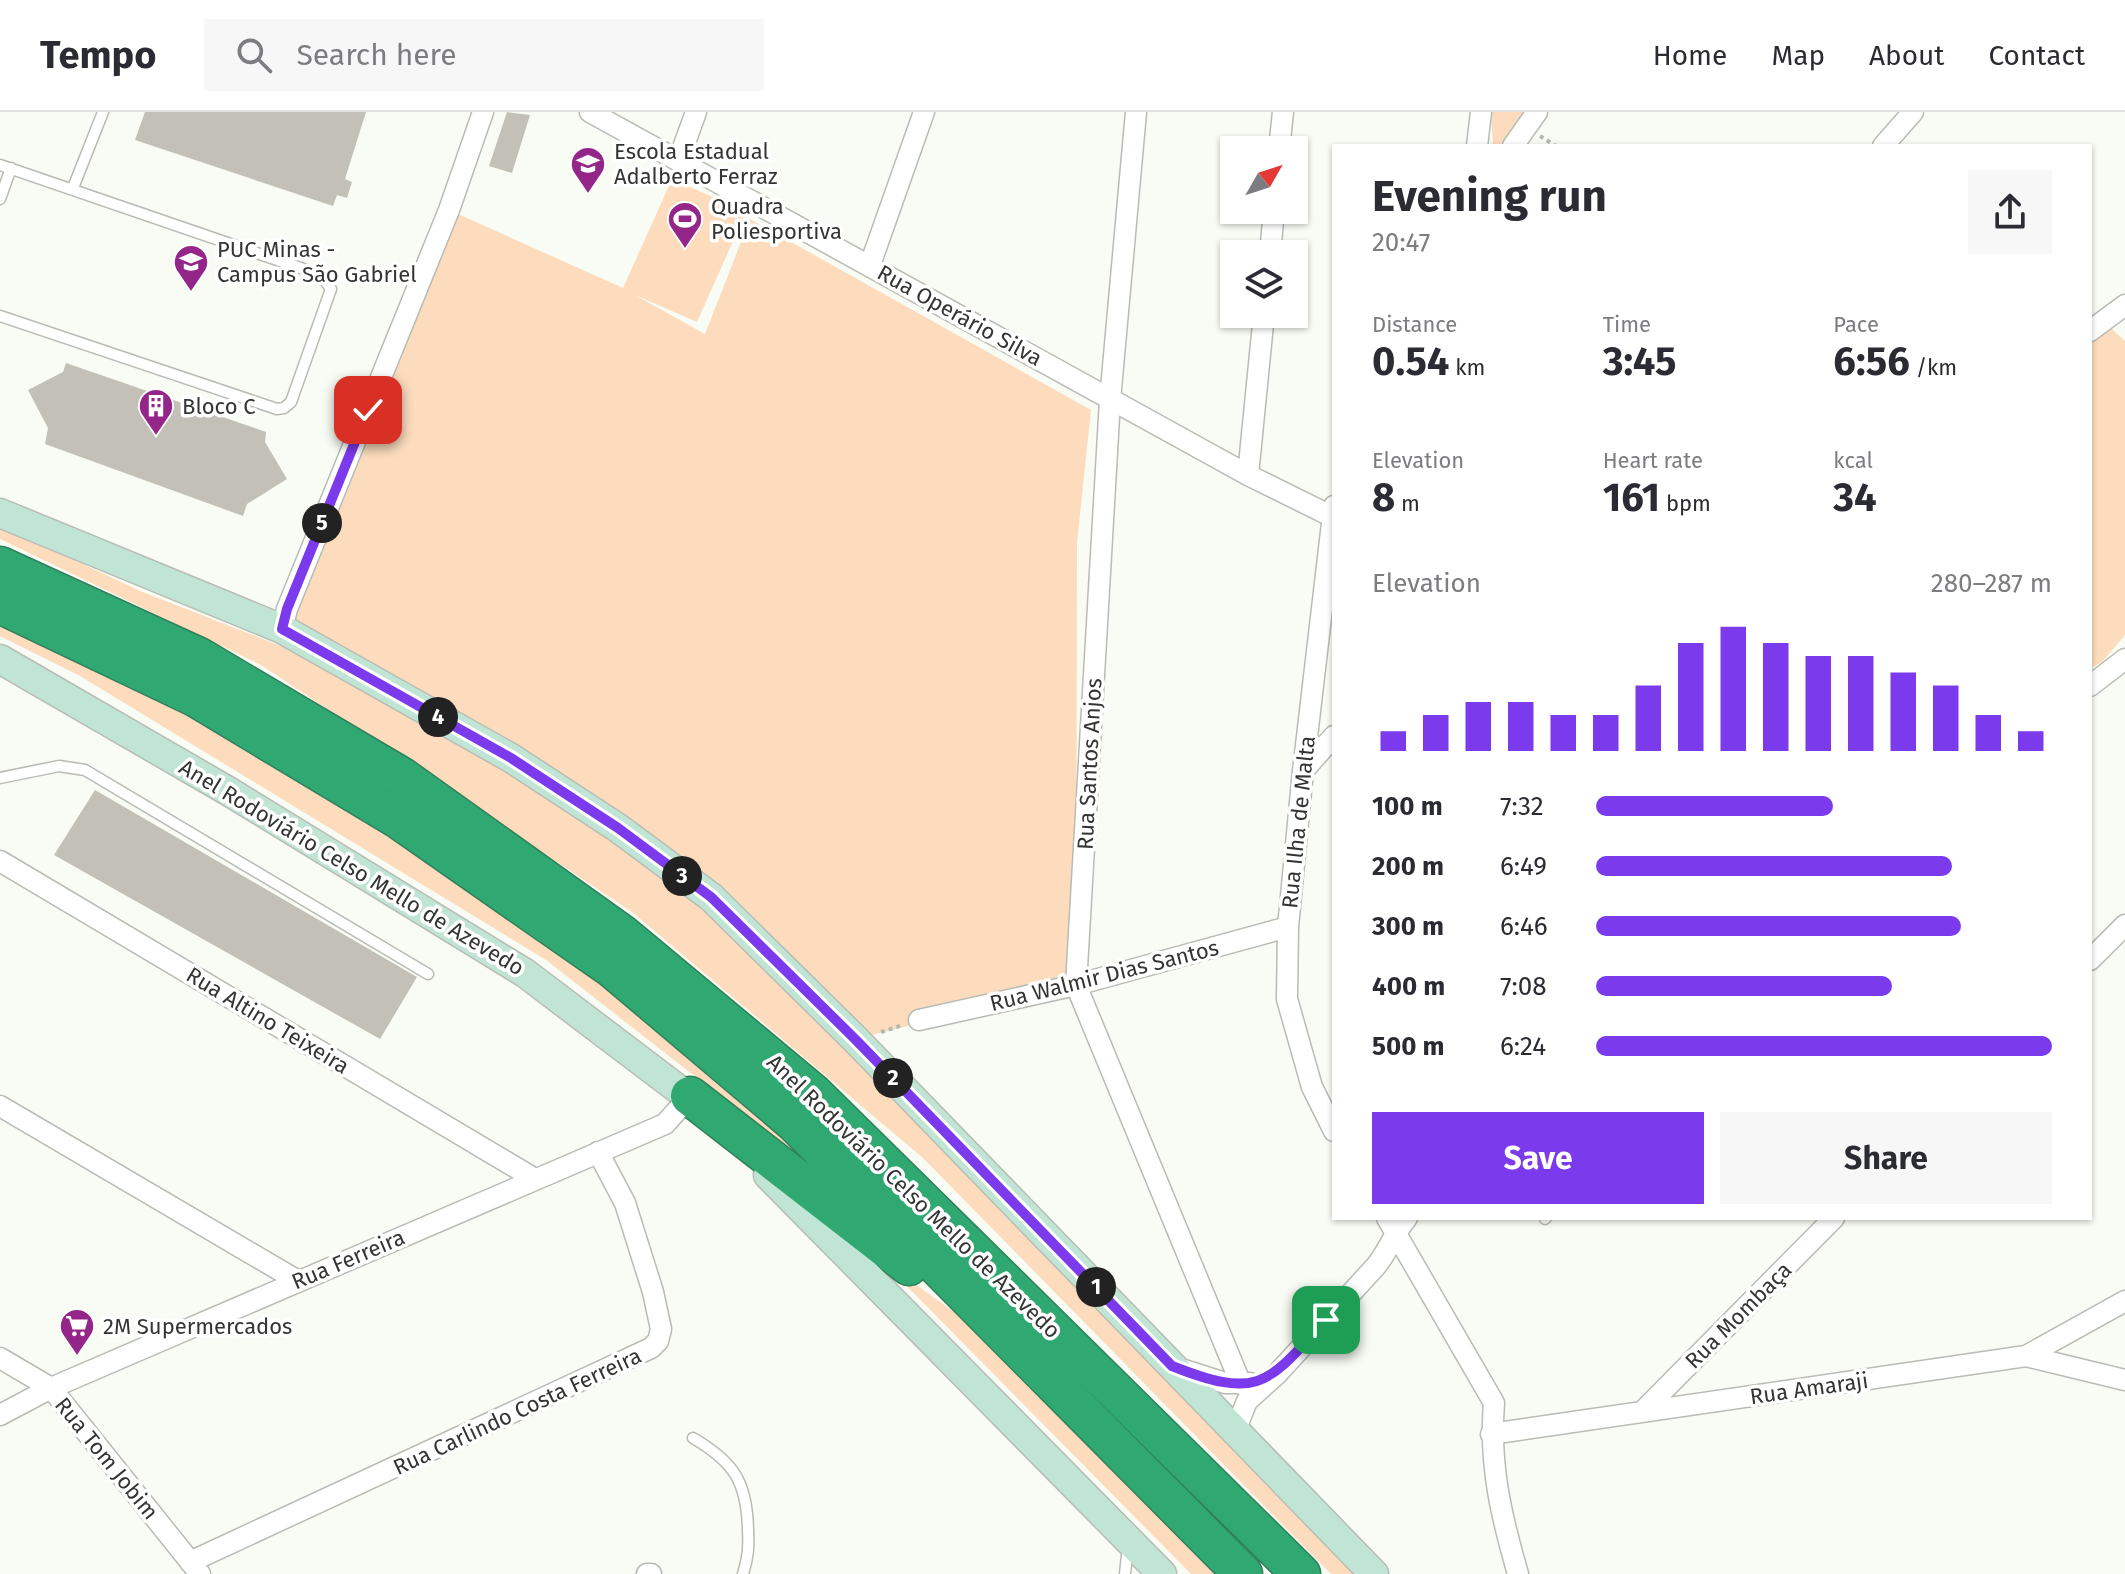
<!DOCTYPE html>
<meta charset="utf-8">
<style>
:root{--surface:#fff;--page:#f7f7f7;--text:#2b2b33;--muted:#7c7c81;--line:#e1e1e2;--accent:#7c3aed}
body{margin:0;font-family:"Fira Sans",sans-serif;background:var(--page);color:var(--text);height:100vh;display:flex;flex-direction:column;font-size:30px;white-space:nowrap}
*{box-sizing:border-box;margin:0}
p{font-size:26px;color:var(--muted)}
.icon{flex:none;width:44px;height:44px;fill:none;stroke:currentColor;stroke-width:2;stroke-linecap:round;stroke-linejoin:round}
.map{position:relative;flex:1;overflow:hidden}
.sheet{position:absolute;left:1332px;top:32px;width:760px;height:1076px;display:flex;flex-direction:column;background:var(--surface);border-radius:0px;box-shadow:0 2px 6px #0004}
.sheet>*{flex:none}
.needle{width:52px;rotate:51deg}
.fabs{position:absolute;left:1220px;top:24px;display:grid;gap:16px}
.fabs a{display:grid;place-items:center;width:88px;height:88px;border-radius:0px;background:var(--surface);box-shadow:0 2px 6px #0004;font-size:40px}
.pin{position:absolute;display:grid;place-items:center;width:68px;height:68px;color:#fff;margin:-34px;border-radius:16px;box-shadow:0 4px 12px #0006}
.km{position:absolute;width:40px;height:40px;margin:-20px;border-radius:50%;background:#222;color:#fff;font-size:22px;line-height:40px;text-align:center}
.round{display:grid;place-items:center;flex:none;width:84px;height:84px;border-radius:0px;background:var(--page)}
.headline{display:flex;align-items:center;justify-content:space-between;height:136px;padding:0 40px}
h1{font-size:44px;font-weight:700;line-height:60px}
.figures{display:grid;grid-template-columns:repeat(3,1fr);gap:12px;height:136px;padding:8px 40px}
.figures div{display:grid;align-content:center}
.figures b{font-size:40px;font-weight:700}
.figures small{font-size:22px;font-weight:400}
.figures p{font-size:22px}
.chart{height:224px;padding:16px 40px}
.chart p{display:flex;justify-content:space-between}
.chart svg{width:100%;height:144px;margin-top:8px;stroke:var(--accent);stroke-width:6}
.primary-button{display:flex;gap:16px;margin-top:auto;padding:16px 40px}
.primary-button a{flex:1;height:92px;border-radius:0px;background:var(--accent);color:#fff;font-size:32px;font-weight:700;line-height:92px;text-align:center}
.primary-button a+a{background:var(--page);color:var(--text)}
ul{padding:0 40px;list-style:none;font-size:26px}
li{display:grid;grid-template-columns:128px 96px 1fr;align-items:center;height:60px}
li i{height:20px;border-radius:10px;background:var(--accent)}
header{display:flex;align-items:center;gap:48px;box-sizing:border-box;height:112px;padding:0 40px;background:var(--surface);border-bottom:2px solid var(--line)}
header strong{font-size:38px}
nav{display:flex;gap:44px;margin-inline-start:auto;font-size:28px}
.search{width:560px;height:72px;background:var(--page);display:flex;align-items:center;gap:20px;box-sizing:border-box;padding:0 28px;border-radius:0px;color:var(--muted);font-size:30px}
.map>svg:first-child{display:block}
.green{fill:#fcdcbd}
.building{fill:#c2c0b7}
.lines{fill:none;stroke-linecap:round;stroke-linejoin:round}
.service-casing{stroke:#b8bcb4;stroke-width:13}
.minor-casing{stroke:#b8bcb4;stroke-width:23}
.secondary-casing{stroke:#b8bcb4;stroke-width:31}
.motorway-casing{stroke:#31805c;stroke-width:41}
.path{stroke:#b5b8b2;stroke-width:4;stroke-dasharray:4 4;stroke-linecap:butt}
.service{stroke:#fff;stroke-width:10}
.minor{stroke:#fff;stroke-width:20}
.secondary{stroke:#c1e5d5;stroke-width:28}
.motorway{stroke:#30a872;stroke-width:38}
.route-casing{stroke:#fff;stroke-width:16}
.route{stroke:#7c3aed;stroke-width:10}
.labels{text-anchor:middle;stroke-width:7;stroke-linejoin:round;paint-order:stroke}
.poi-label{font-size:22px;fill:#333532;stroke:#fff;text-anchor:start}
.street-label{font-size:22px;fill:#333532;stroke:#fff}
</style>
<header>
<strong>Tempo</strong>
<div class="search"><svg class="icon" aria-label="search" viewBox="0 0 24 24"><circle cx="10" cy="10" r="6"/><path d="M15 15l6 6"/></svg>Search here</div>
<nav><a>Home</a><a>Map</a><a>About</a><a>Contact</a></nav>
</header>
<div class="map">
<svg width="2125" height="1462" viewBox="0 0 2125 1462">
<rect width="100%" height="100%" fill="#f8fcf4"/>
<path class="green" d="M1491,0H1526L1499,34H1493Z
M672,67L746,100L697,210L635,183L705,222L750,107L1091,298L1077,431L1076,873L855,927L1362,1462H1331L923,1046L632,800L261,553L0,427V413L140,479L286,536L618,716L282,517L449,98L623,176Z
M2111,216L2125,229V523L2102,550L2090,557V231Z
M0,504L240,624L440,749L646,903L861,1094L546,848L80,564L0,524Z
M880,1147L1006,1237L1231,1462H1191Z"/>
<path class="building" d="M145,0H366L345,67L352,70L347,86L337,83L333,94L135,28Z
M507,0L530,3L512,61L489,54Z
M66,251L266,320L265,330L287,367L247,392L243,404L45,332L48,316L28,278L63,260Z
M95,678L417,865L380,927L54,743Z"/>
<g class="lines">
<defs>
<path id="service" d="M0,53L321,163L331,177L291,290L284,296L277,297L0,204
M73,76L103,0
M0,87L11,56
M0,666L59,654L85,658L428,862
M1545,1107L1546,1106
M693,1326C734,1350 747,1370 748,1418C749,1435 748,1446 743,1462
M1125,1462L1128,1434"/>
<path id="minor" d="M590,0L1248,363L1331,404
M1136,0L1110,288L1076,873L1241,1272
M1477,34L1481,0
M1513,34L1537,0
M1883,34L1913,0
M1279,38L1283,0
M679,47L696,0
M1270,142L1274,98
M870,153L924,0
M2090,219L2125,193
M1248,363L1264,202
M1334,394L1303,659L1288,815L1287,887L1312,975L1334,1019
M282,517L287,497L449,98L483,0
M2090,574L2125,547
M1303,659L1334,624
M0,749L535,1067
M2090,848L2125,813
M919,908L1076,873L1288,815
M0,994L298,1169
M1387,1106L1494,1291C1489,1353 1501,1403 1518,1462
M2026,1244L2125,1189
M0,1246L51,1276L200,1462
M1181,1257L1225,1271H1250
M1642,1300L1834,1106
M0,1303L51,1276L665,1012L690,984
M1235,1319L1247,1289L1277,1262L1376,1154C1389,1138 1394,1121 1407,1106
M1491,1322L2026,1244L2125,1268
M190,1450L651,1236L658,1229L661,1217L653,1180L625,1091L598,1040
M647,1462H651"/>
<path id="secondary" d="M0,401L282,517L511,646L618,716L711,785L855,927L1374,1462
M0,547L228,679L525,861L703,996
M768,1063L1162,1462"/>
<path id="motorway" d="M0,454L199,545L402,665L623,823L814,982L1301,1462
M0,492L195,585L398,707L613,857L795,1011L1243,1462
M690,984L909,1154"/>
</defs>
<use href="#service" class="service-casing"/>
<use href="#minor" class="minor-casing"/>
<use href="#secondary" class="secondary-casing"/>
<use href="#motorway" class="motorway-casing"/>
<path class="path" d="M1540,24L1556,34
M881,920L903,913"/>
<use href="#service" class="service"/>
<use href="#minor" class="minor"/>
<use href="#secondary" class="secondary"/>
<use href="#motorway" class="motorway"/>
</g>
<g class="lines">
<defs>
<path id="route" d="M368,298L287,497L282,517L511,646L618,716L711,785L855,927L1172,1254C1260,1289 1268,1271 1326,1208"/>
</defs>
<use href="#route" class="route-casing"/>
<use href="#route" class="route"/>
</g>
<defs>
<symbol id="school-pin" viewBox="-11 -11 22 30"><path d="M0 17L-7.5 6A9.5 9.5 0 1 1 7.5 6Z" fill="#932688" stroke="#fff"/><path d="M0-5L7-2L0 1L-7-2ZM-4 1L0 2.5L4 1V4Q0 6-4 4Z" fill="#fff"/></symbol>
<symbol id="stadium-pin" viewBox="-11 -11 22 30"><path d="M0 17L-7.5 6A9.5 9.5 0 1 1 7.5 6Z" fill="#932688" stroke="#fff"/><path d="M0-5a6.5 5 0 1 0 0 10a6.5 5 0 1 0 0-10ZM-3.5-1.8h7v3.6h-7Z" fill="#fff"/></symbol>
<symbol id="university-pin" viewBox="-11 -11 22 30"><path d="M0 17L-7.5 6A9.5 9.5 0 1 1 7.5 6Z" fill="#932688" stroke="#fff"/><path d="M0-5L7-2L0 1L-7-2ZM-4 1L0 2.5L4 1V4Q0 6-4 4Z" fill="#fff"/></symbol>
<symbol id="building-pin" viewBox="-11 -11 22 30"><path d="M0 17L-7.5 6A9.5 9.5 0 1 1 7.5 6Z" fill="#932688" stroke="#fff"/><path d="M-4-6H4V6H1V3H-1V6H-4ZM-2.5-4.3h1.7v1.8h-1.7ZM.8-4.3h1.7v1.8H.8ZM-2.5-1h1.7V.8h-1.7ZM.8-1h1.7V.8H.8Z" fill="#fff"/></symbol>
<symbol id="supermarket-pin" viewBox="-11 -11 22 30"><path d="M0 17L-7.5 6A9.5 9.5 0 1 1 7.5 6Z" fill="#932688" stroke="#fff"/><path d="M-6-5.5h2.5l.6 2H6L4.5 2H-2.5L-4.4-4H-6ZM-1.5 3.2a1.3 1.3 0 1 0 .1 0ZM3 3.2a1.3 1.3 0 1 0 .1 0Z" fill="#fff"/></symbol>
</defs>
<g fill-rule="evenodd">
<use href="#school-pin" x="568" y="32" width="40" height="54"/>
<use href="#stadium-pin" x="665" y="87" width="40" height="54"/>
<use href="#university-pin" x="171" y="130" width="40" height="54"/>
<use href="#building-pin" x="136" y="274" width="40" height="54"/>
<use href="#supermarket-pin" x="57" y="1194" width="40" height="54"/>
</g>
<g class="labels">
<g class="poi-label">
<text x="614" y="47">Escola Estadual<tspan x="614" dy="25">Adalberto Ferraz</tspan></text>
<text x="711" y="102">Quadra<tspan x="711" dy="25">Poliesportiva</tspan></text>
<text x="217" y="145">PUC Minas -<tspan x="217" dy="25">Campus São Gabriel</tspan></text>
<text x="182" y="302">Bloco C</text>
<text x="103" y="1222">2M Supermercados</text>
</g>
<g class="street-label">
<text transform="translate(960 203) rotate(29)" y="8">Rua Operário Silva</text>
<text transform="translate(1089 652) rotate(-87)" y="8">Rua Santos Anjos</text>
<text transform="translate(1298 710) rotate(-84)" y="8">Rua Ilha de Malta</text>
<text transform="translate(352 755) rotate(31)" y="8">Anel Rodoviário Celso Mello de Azevedo</text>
<text transform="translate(1104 863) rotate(-14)" y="8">Rua Walmir Dias Santos</text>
<text transform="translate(268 908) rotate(31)" y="8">Rua Altino Teixeira</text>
<text transform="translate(914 1084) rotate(44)" y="8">Anel Rodoviário Celso Mello de Azevedo</text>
<text transform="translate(348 1147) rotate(-23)" y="8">Rua Ferreira</text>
<text transform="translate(1738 1203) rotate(-45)" y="8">Rua Mombaça</text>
<text transform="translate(1809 1276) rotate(-8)" y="8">Rua Amaraji</text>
<text transform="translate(517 1299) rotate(-25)" y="8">Rua Carlindo Costa Ferreira</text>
<text transform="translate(107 1346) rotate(51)" y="8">Rua Tom Jobim</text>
</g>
</g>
</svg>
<div class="fabs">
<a><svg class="needle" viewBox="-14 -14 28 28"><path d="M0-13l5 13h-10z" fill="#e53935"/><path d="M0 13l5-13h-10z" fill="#7c7c81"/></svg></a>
<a><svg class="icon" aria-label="layers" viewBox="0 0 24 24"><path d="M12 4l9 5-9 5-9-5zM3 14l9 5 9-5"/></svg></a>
</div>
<div class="pin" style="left:1326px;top:1208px;background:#1e9e55"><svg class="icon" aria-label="arrive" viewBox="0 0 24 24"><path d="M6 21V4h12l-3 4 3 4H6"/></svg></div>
<div class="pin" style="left:368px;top:298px;background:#d93025"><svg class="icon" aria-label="check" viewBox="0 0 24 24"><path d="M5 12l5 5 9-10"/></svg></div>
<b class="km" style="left:1096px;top:1175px">1</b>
<b class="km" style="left:893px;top:966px">2</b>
<b class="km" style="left:682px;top:764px">3</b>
<b class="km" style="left:438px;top:605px">4</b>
<b class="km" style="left:322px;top:411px">5</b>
<section class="sheet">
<div class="headline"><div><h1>Evening run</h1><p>20:47</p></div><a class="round"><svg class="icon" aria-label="share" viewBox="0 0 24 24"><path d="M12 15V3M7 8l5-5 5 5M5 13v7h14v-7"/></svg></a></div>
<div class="figures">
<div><p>Distance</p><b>0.54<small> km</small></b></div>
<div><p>Time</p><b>3:45</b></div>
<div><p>Pace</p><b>6:56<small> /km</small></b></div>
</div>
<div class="figures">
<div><p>Elevation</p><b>8<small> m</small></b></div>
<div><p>Heart rate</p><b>161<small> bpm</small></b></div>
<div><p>kcal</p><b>34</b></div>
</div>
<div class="chart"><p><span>Elevation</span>280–287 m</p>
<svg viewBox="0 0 160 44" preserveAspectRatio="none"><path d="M5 44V38M15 44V33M25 44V29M35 44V29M45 44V33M55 44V33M65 44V24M75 44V11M85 44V6M95 44V11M105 44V15M115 44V15M125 44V20M135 44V24M145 44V33M155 44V38"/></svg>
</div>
<ul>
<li><b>100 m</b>7:32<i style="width:52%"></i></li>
<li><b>200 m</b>6:49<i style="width:78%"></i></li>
<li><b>300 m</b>6:46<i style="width:80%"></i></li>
<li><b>400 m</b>7:08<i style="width:65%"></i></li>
<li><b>500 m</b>6:24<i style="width:100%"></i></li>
</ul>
<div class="primary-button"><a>Save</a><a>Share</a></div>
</section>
</div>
